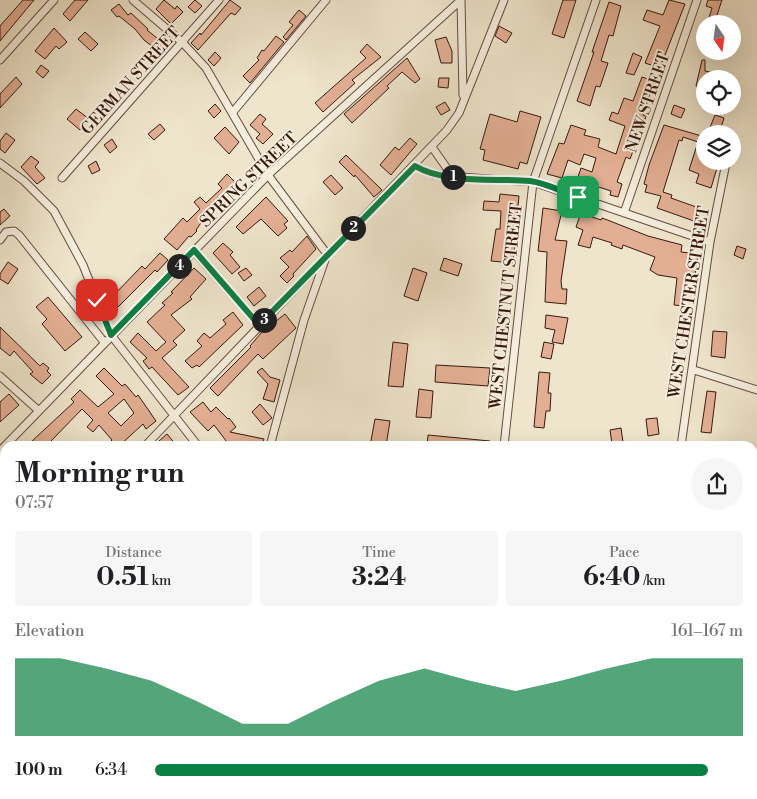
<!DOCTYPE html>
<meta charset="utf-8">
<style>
:root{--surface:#fff;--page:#f6f6f6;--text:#202124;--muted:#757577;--accent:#0b8043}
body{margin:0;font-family:"Libre Bodoni",serif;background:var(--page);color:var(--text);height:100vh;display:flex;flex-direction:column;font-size:19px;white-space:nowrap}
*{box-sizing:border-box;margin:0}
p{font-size:16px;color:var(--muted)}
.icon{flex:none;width:28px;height:28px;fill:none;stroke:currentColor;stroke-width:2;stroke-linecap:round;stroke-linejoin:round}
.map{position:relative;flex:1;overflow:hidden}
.side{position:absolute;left:0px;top:441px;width:758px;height:359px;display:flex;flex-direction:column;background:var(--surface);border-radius:15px 15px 0 0;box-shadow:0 5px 20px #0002}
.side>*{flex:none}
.needle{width:32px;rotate:167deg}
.buttons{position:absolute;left:696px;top:15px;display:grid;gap:10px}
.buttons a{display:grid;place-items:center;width:45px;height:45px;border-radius:50%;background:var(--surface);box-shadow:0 5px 20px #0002;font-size:25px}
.pin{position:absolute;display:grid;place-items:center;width:42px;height:42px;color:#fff;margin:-21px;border-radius:10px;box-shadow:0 2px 8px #0006}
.km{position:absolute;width:25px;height:25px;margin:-12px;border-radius:50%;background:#222;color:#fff;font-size:14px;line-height:25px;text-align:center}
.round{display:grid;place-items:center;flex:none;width:52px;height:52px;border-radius:26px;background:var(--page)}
.overview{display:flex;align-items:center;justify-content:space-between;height:85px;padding:0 15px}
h1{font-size:28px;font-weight:800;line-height:38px}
.figures{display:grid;grid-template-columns:repeat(3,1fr);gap:8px;height:85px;padding:5px 15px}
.figures div{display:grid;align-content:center;border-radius:5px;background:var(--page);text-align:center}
.figures b{font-size:25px;font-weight:800}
.figures small{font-size:14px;font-weight:400}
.figures p{font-size:14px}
.chart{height:140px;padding:10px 15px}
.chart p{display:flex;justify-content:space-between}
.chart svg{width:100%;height:90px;margin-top:5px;fill:var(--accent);opacity:.7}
ul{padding:0 15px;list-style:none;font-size:16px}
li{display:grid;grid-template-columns:80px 60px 1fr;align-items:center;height:38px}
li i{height:12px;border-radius:6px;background:var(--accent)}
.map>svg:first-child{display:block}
.building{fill:#e3af94;stroke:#37190e;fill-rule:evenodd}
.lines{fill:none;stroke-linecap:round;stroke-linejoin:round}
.minor-casing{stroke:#654c3e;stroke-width:9}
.tertiary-casing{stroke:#654c3e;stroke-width:11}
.trunk-casing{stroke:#37190e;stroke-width:14}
.minor{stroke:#f5eede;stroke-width:7}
.tertiary{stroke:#f5eede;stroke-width:9}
.trunk{stroke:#e8c286;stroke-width:11}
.route-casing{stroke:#fff;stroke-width:10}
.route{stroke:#0b8043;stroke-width:6}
.labels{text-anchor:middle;stroke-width:4;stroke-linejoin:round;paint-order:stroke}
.street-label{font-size:16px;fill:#37190e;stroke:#f5eede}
</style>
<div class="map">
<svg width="757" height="799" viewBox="0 0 757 799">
<rect width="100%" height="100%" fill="#efe5cc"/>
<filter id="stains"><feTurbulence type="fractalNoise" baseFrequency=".004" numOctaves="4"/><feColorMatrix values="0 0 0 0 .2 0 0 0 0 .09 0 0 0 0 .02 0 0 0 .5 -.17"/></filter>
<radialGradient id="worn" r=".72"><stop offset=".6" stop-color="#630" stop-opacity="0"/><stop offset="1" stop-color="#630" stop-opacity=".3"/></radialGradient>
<path class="building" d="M23,0H34L0,41V26Z
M75,0H88L70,21L63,14Z
M164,0L175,9L177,6L183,12L171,24L156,9Z
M195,0L202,6L195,13L188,7Z
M230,0L241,8L235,15L231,13L198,50L191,43L200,33L201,35Z
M563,0H576L564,38L552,34Z
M669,0L685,4L660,68L645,63L660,26L643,20L647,10L663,15Z
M708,0H722L717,15L724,17L722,24H707L712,8L706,6Z
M609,2L621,6L613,36L609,35L601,61L608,63L600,87L596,86L590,106L577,101L594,52H592Z
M119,4L128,15L131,13L148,29L147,30L168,47L162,54L144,40L135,29L119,16L117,17L111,10Z
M299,10L306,16L286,40L283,37L293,25L289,22Z
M499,26L512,33L506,43L495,36Z
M54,28L67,42L59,49L56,46L45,59L35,51Z
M85,32L98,44L91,51L78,39Z
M276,36L284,42L250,83L243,76L259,60L257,58L262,50L264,51Z
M446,37L452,51V63H441L435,40Z
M367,44L381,57L352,80L355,83L323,112L315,103L366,58L360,52Z
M215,52L221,58L214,66L208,60Z
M633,53L642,57L634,75L626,73Z
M407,58L420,79L415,83L402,72L387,86L389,88L352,123L344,114Z
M702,60H705V71L728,76V79H705V88L696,86Z
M41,65L49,71L43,78L36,72Z
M16,77L22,84L0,108V94Z
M642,77L654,81L643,115L646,116L643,125L630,159L626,157L617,182L622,184L618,197L610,195L611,191L577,180L581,168L592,172L596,158L584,154L580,165L568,160L562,178L547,174L559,143L564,144L571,125L586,130L584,135L600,139L598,147L616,154L625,126L609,120L612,112L618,114L624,98L633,101Z
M439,78H449L448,88L438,87Z
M445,102L450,110L441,115L436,107Z
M215,104L221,111L214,118L208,111Z
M674,105L685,109L681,118L671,114Z
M76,109L89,119L80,130L67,119Z
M520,111L541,117L527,164L520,162L518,169L483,160L485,150L480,149L490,114L517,122Z
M260,114L266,119L262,124L273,134L263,144L256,138L260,134L250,125Z
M715,115L724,118L719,134H710L711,130H709Z
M160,124L165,130L154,140L148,134Z
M664,125L705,137V161H719L711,188L696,183L699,174L689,170L698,142L683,137L682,141L679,140L663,192L672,195L671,198L699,208L694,221L657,208L661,196L645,192L647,185L644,184L649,165Z
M225,127L239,142L229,154L214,138Z
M6,133L15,140L5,153L0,149V141Z
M410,138L417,144L391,175L380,165L395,147L399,150Z
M112,139L117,147L110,153L104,145Z
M346,155L382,190L374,197L355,175L354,177L339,162Z
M31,156L39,162L35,167L45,178L37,184L21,167Z
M96,161L100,170L92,174L88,166Z
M227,174L237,184L222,198L225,202L203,220L196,230L197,231L191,237L189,236L177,250L164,239L183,218L187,222L200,209L194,202L200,197L206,203L222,188L218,184Z
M331,175L343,188L335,195L323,182Z
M500,194L519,196L516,226L512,245L515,246L513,263L491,261L496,229H500L501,211L483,210L484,201L499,202Z
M266,197L288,221L284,224L287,228L278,236L261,219L243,234L236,227Z
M543,208L562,211L555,240L567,241L561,281L562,289H567L566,304L545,302L547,252L538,251Z
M4,209L10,216L0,225V212Z
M581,213L601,220L602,218L610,221L648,236L682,245L681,252L698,254L695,275H687L684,306L674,305L677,278L658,275L650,270L655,257L623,245L622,249L611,245L612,243L593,237L590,248L578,245L583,230L576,227Z
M307,236L316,249L293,274L294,276L287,283L280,276L289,267L280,258L290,250L292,252Z
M223,243L233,252L230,255L240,267L232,274L213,253Z
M737,246L746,249L743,259L734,255Z
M160,253L168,260L157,272L155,270L118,307L110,299L142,266L145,269Z
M444,258L462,264L458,276L440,270Z
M8,262L18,269L8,284L0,279V274Z
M194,268L206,279L190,297L192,299L171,315L185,330L173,341L177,345L162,358L189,387L178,395L152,367L149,369L143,361L147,358L130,342L138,333L156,351L166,342L147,322L165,305L162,303L173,293L171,292Z
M246,268L252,275L244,281L238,273Z
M413,268L427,273L418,301L404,296Z
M259,287L266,296L254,306L247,297Z
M48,297L82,337L65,351L42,324L47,319L36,307Z
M233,312L243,325L199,367L197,365L192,368L185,361L202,346L197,341L204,333L210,338L226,324L223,320Z
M285,314L296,328L263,359L258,354L218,396L210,388L251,347L250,346L262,332Z
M546,315L568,318L563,344L552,342L555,330L545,328Z
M0,327L40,366L43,363L49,368L47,371L51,375L42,384L30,374L33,372L14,351L10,356L0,348Z
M713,331L727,332L725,358L711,356Z
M393,342L408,344L403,387L388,386Z
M544,342L554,344L551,359L541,357Z
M436,365L490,368L488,386L435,382Z
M104,368L122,386L125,384L136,397L138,395L156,421L146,429L143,424L119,446H106L112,440L99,425L93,432L87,427L93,420L82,409L51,441L57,446H35L31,442L74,402L71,399L80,390L98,407L114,394L96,376ZM124,399L134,413L121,426L108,413Z
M262,368L270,377L280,380L274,402L263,399L268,384L257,372Z
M539,372L550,373L548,393H551L550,411H546L544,428L534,427Z
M419,389L433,391L431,418L416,417Z
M707,391L716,392L711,433L701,432Z
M9,394L19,405L0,422V402Z
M203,402L211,412L216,407L228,419L229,418L236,427L230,432L264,439L262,446H222L227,442L214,425L208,431L190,412Z
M260,404L272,418L263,425L252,412Z
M657,418L659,434L648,436L646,419Z
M375,419L390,421L386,446H370Z
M621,428L623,442L612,444L610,430Z
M167,434L177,446H163L159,441Z
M428,435L490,441V446H427Z"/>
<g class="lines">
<defs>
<path id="minor" d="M133,0L182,42L206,68L268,175L327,254
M461,0L463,95
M0,60L54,0
M233,112L326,0
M432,147L453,177
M0,163L24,181L54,211L83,265L111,335L198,446
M415,166L433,174L447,176L533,182L710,242
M62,178L219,0
M624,213L697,0
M0,240L6,232L14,231L19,235L104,342
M194,251L259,325
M694,370L757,390
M0,376L39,411
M145,446L447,130L459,113L504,0
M270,446L304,320L326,257
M504,446L533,182L596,0
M681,446L710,242L726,163
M0,451L268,175L461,0
M0,601L5,595
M0,621L5,625
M752,635H757
M413,799L415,795
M520,799L521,795
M695,799L696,795"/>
<path id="tertiary" d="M0,745L5,754
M56,795L60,799"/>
<path id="trunk" d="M0,497L5,502
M187,799L188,795"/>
</defs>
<use href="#minor" class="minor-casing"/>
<use href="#tertiary" class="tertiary-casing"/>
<use href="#trunk" class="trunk-casing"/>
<use href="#minor" class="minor"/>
<use href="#tertiary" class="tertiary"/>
<use href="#trunk" class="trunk"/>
</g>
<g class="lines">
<defs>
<path id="route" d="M97,300L111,335L194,250L259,325L415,166C445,184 495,178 530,181C546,183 563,192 578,197"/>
</defs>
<use href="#route" class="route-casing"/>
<use href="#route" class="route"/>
</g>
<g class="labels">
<g class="street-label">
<text transform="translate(130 80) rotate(-48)" y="6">GERMAN STREET</text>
<text transform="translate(647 102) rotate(-71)" y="6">NEW STREET</text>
<text transform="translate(248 179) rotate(-44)" y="6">SPRING STREET</text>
<text transform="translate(688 302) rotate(-81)" y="6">WEST CHESTER STREET</text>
<text transform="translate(505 306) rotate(-84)" y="6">WEST CHESTNUT STREET</text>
</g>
</g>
<rect width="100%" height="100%" filter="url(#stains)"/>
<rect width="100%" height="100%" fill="url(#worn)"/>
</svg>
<div class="buttons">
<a><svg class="needle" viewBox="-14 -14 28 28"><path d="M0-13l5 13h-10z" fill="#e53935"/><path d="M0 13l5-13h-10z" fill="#757577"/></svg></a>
<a><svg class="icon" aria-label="locate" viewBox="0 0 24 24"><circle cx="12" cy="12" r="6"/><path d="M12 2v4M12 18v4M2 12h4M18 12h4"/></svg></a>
<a><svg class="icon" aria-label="layers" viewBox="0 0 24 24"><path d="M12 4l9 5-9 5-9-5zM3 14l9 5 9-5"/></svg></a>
</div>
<div class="pin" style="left:578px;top:197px;background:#1e9e55"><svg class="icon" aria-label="arrive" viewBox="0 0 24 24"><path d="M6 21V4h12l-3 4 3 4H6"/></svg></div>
<div class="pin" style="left:97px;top:300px;background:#d93025"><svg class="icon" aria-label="check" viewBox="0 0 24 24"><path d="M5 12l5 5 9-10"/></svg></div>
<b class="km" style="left:453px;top:177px">1</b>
<b class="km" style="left:353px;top:228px">2</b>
<b class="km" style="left:264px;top:320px">3</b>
<b class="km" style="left:179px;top:266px">4</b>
<section class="side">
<div class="overview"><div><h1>Morning run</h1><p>07:57</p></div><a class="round"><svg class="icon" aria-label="share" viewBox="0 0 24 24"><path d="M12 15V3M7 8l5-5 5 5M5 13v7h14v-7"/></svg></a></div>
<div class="figures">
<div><p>Distance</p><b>0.51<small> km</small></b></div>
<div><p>Time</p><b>3:24</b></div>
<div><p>Pace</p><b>6:40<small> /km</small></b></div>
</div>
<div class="chart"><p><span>Elevation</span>161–167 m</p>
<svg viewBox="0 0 160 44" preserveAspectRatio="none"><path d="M0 44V6L10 6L20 11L30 17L40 27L50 38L60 38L70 27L80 17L90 11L100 17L110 22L120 17L130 11L140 6L150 6L160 6V44z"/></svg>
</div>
<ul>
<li><b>100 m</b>6:34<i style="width:94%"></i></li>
</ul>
</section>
</div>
